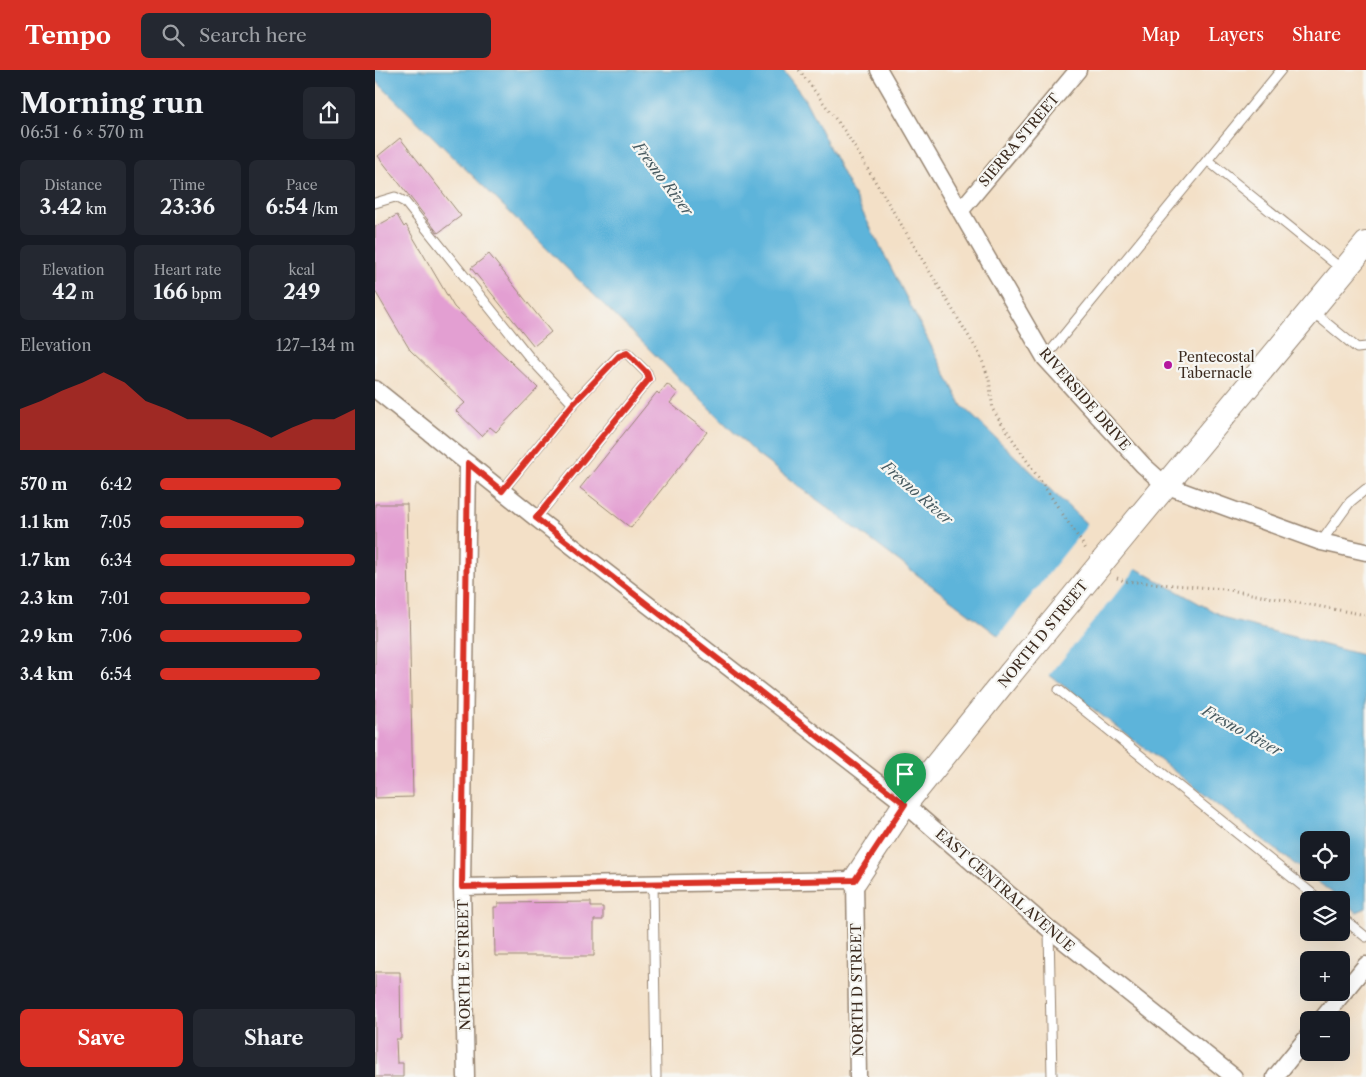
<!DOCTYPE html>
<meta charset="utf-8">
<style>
:root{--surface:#171b24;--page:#242831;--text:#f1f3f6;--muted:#9ea1a6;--accent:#d93025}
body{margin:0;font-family:"Libre Caslon Text",serif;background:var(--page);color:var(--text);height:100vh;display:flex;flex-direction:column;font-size:19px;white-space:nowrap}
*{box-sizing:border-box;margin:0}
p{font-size:16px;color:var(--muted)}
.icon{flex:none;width:28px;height:28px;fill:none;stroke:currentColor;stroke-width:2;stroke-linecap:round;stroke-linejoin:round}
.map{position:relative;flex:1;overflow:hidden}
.sheet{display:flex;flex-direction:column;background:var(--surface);width:375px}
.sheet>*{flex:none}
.fabs{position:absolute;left:925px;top:761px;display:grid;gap:10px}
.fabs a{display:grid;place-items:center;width:50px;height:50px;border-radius:8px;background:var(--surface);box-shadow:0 5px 20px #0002;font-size:25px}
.pin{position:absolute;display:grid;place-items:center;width:42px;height:42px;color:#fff;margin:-51px -21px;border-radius:50% 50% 50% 0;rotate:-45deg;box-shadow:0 0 5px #0007}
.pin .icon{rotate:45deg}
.round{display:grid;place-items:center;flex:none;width:52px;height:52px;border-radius:8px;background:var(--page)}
.head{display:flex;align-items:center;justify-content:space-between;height:85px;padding:0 20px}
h1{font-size:28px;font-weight:800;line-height:38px}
.figures{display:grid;grid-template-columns:repeat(3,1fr);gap:8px;height:85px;padding:5px 20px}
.figures div{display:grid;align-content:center;border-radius:8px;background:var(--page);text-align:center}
.figures b{font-size:21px;font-weight:800}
.figures small{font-size:14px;font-weight:400}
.figures p{font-size:14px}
.chart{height:140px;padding:10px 20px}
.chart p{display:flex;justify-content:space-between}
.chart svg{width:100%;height:90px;margin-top:5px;fill:var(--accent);opacity:.7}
.button{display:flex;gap:10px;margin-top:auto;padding:10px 20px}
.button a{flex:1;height:58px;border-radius:8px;background:var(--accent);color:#fff;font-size:20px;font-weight:800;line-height:58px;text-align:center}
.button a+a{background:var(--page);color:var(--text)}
ul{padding:0 20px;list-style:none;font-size:16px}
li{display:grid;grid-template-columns:80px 60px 1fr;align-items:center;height:38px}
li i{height:12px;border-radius:6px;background:var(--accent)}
header{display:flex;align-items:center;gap:30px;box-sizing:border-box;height:70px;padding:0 25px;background:var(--accent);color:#fff}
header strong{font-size:24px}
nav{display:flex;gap:28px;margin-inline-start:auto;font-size:18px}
.search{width:350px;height:45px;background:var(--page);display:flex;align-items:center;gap:12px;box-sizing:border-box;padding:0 18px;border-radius:8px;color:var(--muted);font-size:19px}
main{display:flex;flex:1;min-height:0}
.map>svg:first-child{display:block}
.water{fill:#5db4da;stroke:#4c6f7c;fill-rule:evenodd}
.pier{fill:#f3e0c7}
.building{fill:#e39fd2}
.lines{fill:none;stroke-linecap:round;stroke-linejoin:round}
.lane-casing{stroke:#978572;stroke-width:11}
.street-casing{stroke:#978572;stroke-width:19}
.secondary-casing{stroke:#978572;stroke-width:26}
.path{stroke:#978572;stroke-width:3;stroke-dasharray:1 4;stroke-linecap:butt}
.lane{stroke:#fff;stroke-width:9}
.street{stroke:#fff;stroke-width:16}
.secondary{stroke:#fff;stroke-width:24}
.secondary-bridge-casing{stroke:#978572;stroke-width:26;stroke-linecap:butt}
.secondary-bridge{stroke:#fff;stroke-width:24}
.route-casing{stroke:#fff;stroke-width:10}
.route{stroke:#d93025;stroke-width:6}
.poi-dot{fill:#b5179e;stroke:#f6f6f2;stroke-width:2}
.labels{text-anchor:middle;stroke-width:4.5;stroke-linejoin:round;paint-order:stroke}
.street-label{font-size:14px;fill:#3b2a1e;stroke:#f6f6f2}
.poi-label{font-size:14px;fill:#3b2a1e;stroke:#f6f6f2;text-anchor:start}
.water-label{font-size:15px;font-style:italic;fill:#475a60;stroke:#f6f6f2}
</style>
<header>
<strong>Tempo</strong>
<div class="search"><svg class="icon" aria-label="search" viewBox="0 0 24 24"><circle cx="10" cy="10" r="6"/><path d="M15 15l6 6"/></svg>Search here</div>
<nav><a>Map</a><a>Layers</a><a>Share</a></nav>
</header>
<main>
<section class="sheet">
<div class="head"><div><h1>Morning run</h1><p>06:51 · 6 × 570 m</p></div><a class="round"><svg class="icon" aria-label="share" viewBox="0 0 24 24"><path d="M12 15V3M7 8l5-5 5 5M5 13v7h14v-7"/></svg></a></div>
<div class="figures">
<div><p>Distance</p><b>3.42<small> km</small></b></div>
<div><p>Time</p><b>23:36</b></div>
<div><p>Pace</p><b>6:54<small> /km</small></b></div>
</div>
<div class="figures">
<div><p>Elevation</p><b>42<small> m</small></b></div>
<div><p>Heart rate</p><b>166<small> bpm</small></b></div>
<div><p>kcal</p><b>249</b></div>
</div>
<div class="chart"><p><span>Elevation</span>127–134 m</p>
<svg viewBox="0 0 160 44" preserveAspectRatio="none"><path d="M0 44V24L10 20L20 15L30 11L40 6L50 11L60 20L70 24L80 29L90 29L100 29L110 33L120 38L130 33L140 29L150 29L160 24V44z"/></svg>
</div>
<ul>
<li><b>570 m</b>6:42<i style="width:93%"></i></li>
<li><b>1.1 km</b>7:05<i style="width:74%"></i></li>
<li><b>1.7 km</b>6:34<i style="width:100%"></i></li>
<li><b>2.3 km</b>7:01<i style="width:77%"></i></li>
<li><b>2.9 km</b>7:06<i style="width:73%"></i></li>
<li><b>3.4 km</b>6:54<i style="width:82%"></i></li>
</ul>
<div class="button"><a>Save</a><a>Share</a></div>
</section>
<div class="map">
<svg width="991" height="1007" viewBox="0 0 991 1007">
<rect width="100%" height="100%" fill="#f6f6f2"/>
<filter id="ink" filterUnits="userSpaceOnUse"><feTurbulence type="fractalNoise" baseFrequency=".02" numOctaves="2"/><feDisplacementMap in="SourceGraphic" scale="10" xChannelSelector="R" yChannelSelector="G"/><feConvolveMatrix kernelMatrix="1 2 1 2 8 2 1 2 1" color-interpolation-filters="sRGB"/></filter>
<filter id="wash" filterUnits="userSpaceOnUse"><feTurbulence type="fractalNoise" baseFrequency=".0096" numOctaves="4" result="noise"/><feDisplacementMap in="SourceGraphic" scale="20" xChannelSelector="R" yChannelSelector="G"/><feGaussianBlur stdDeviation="1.12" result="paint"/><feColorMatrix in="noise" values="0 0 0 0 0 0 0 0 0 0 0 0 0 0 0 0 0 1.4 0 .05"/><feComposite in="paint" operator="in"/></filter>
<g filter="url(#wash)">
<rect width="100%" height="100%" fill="#f3e0c7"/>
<path class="water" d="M0,0H408L429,28L587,336L755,495L854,550L991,586V838L982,842L612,557L381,384L0,10ZM934,770H966V802H934Z"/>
<path class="pier" d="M714,453L756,493L763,497L673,607L622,568Z"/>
<g id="blocks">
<path class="building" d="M25,68L86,146L63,163L3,86Z
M22,145L29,157L31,155L79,237L163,318L121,362L115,357L107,366L81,341L90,333L35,280L0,221V157Z
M114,184L176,262L159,276L96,198Z
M292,314L303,323L295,333L332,362L256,458L205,418L282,322L284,324Z
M0,434H32L38,727L0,728Z
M216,832V837H228V850H219V886H120L119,837H123V833Z
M0,902H25L26,969H21L22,993H28V1007H0Z"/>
</g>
</g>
<g filter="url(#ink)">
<use href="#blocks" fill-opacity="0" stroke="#978572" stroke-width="1"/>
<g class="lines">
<defs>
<path id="lane" d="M832,90L969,201
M0,133L20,127L30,132L155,288L198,334
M937,241L982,278L991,277
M670,288L906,0
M127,421L198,334L244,285L252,283L272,303L274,309L161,448
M946,472L975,432L991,419
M684,620L945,830
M278,814L281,1007
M966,847L991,867
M674,860L677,1007"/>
<path id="street" d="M504,0L670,288L768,395L790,415L946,472L991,482
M586,140L703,0
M0,319L161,448L530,734L674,859L859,1007
M87,817L480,810L483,1007
M946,950L991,895
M91,1007L87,817L93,393
M900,1007L934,965"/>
<path id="secondary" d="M756,457L991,174
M480,810L530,734L635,604"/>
</defs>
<use href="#lane" class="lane-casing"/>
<use href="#street" class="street-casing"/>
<use href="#secondary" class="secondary-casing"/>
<path class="path" d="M424,0L471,63L605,285L614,309L618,340L711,479
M742,508L749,511L849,519L991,545"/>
<use href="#lane" class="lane"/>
<use href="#street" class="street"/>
<use href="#secondary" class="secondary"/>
<defs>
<path id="secondary-bridge" d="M635,604L756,457"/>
</defs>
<use href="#secondary-bridge" class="secondary-bridge-casing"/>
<use href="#secondary-bridge" class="secondary-bridge"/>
</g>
</g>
<g class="lines" filter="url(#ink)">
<defs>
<path id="route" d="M252,283L272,303L274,309L161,448L530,734L480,810L87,817L93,393L127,421L198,334L244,286Z"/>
</defs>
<use href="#route" class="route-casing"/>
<use href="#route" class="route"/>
</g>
<circle class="poi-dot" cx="793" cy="295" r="5"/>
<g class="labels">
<g class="street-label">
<text transform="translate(644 70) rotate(-50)" y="5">SIERRA STREET</text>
<text transform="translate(710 329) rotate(49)" y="5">RIVERSIDE DRIVE</text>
<text transform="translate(668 564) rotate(-51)" y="5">NORTH D STREET</text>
<text transform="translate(630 820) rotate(41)" y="5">EAST CENTRAL AVENUE</text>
<text transform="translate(89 895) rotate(-91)" y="5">NORTH E STREET</text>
<text transform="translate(482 920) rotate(-91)" y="5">NORTH D STREET</text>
</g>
<g class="poi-label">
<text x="803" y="292">Pentecostal<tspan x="803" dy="16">Tabernacle</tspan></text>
</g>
<g class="water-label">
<text transform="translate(288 109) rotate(53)" y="5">Fresno River</text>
<text transform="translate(542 423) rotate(41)" y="5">Fresno River</text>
<text transform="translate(867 661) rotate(29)" y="5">Fresno River</text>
</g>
</g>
</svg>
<div class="fabs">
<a><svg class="icon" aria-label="locate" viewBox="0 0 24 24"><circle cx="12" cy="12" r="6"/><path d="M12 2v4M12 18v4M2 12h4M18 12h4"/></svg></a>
<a><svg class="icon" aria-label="layers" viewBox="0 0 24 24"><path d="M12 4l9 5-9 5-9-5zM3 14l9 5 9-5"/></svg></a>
<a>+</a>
<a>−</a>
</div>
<div class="pin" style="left:530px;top:734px;background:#1e9e55"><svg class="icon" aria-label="arrive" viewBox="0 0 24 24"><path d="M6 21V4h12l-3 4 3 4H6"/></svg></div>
</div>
</main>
